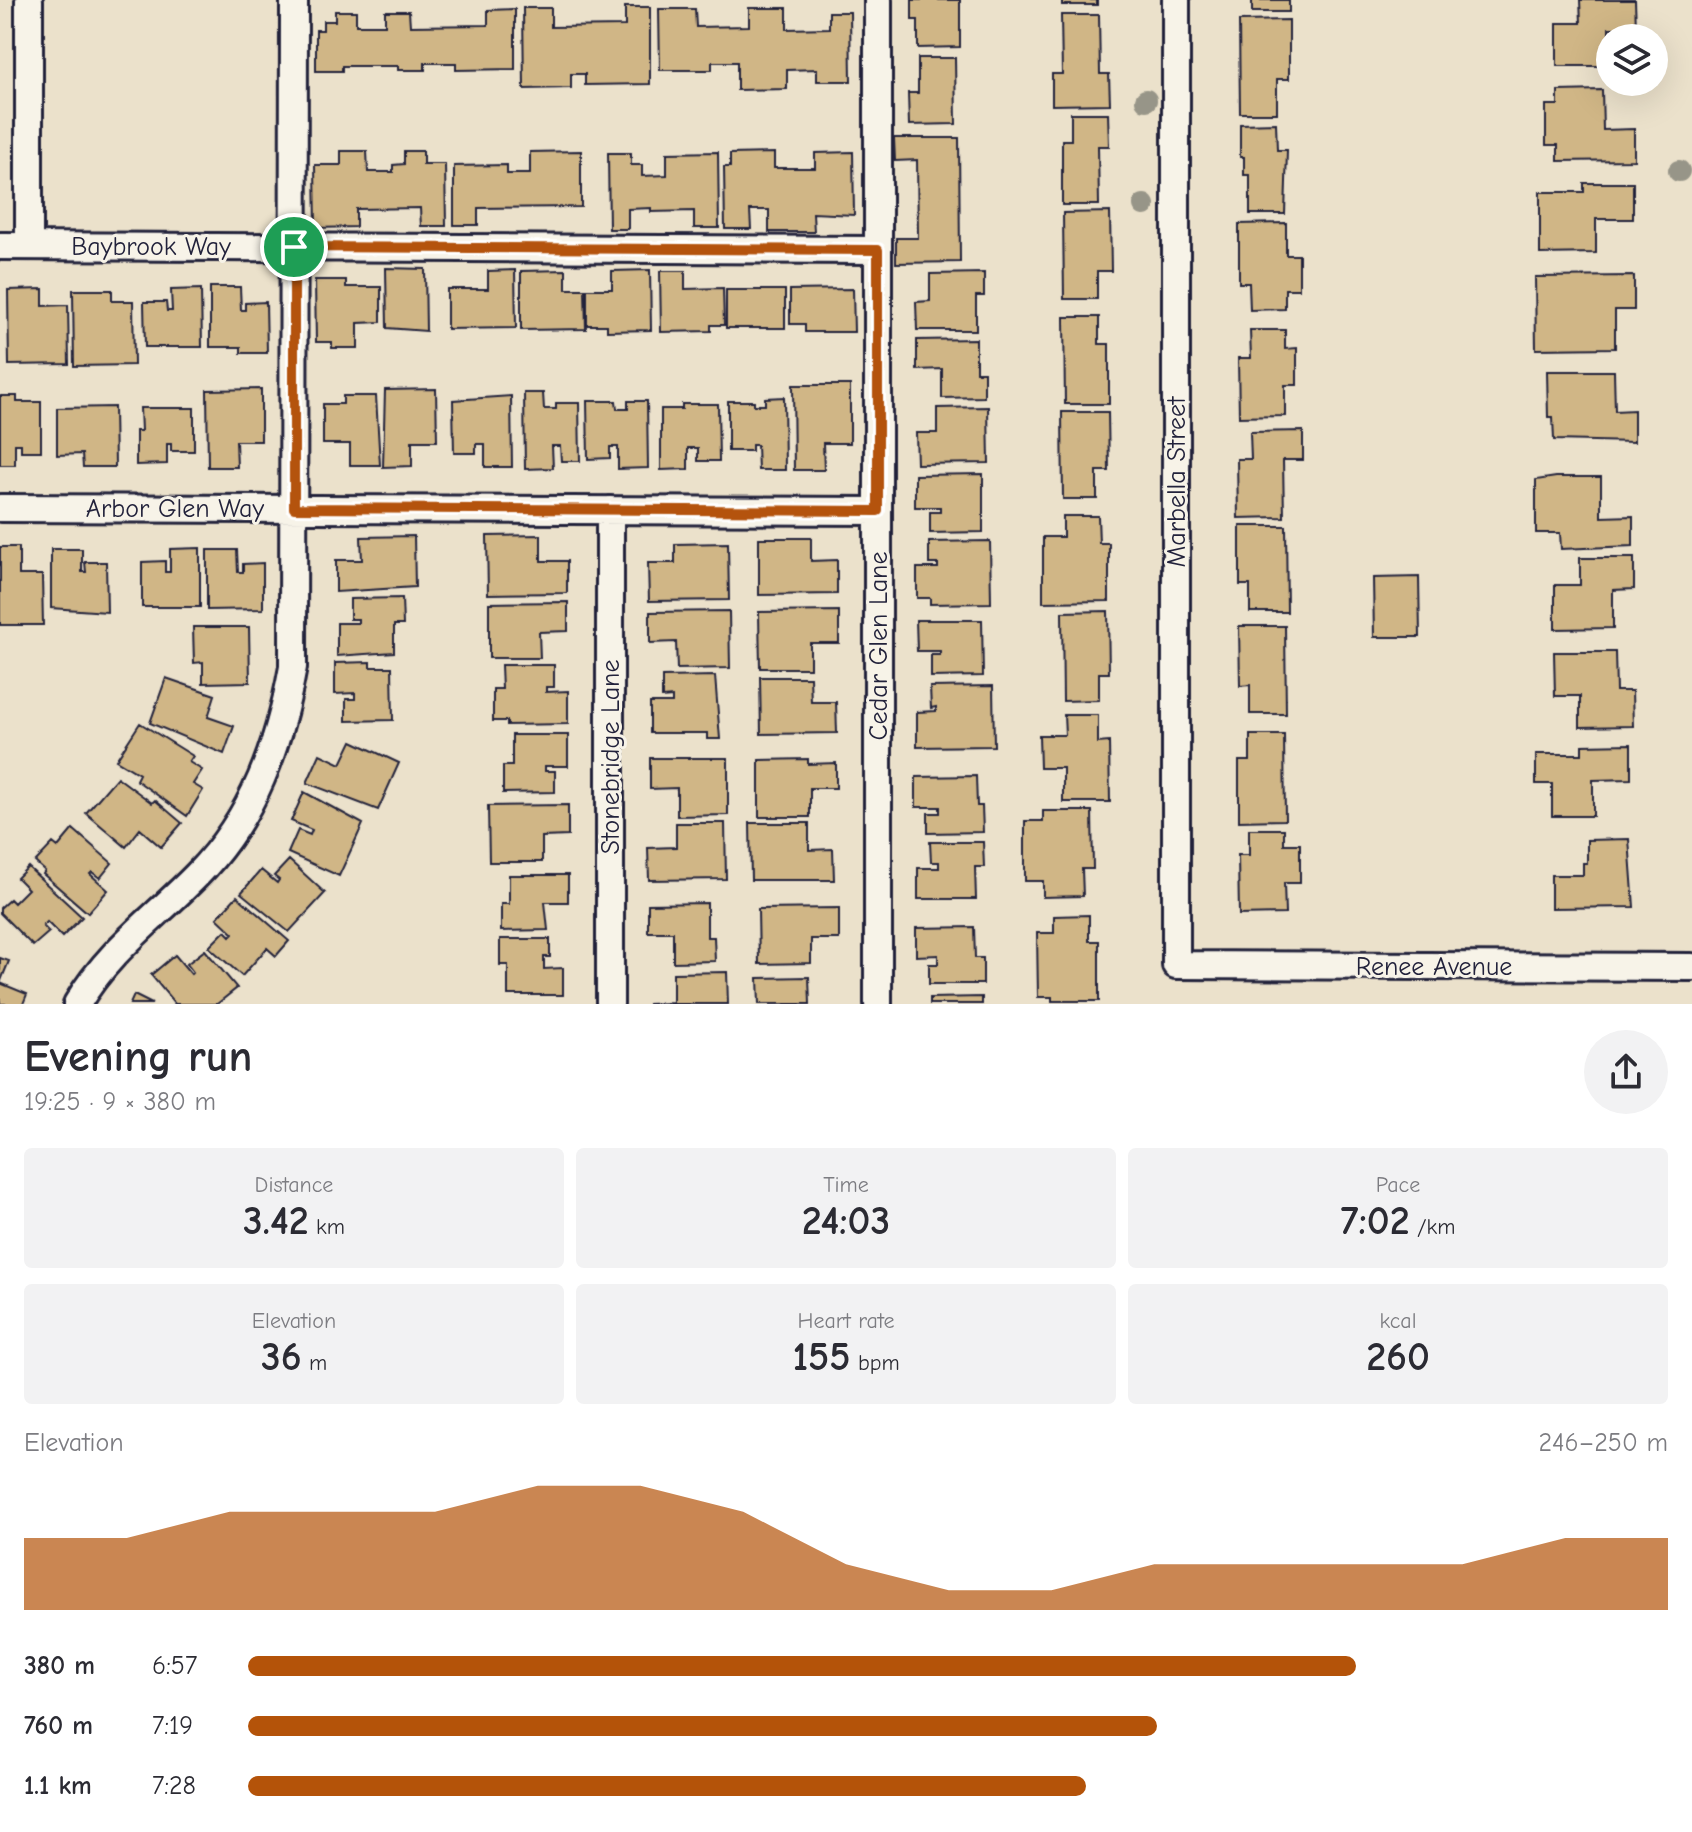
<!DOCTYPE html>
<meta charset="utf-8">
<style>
:root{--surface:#fff;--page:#f2f2f3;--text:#2b2b33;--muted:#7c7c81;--accent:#b45309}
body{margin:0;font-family:"Comic Neue",sans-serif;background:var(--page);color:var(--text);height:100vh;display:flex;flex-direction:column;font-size:30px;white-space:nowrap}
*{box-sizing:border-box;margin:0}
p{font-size:26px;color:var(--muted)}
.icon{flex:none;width:44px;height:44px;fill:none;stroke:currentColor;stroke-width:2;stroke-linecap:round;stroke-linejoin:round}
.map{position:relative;height:1004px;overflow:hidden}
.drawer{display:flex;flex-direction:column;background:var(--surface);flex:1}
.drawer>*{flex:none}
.tools{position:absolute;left:1596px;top:24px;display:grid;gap:16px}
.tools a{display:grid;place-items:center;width:72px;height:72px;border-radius:50%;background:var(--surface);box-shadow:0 8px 32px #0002;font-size:40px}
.pin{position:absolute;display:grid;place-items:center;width:68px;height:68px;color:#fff;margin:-34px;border:4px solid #fff;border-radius:50%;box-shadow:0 2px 8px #0007}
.round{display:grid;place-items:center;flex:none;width:84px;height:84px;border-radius:42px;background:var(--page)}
.summary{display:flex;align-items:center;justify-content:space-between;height:136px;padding:0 24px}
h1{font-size:44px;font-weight:700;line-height:60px}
.stats{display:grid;grid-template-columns:repeat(3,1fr);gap:12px;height:136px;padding:8px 24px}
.stats div{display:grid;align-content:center;border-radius:8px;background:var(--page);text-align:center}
.stats b{font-size:40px;font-weight:700}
.stats small{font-size:22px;font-weight:400}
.stats p{font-size:22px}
.chart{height:224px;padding:16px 24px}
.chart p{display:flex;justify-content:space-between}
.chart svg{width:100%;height:144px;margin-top:8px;fill:var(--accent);opacity:.7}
ul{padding:0 24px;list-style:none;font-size:26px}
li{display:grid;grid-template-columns:128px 96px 1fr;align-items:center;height:60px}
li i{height:20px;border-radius:10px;background:var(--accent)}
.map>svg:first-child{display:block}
.building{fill:#d0b686;stroke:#22223b;stroke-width:2}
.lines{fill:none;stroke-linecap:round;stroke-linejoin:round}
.minor-casing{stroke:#22223b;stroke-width:32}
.minor{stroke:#f7f3e8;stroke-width:26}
.tree{fill:#979588}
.route-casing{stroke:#fff;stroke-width:16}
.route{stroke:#b45309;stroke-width:10}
.labels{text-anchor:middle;stroke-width:6;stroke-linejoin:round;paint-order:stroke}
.street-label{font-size:26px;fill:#22223b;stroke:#f7f3e8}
</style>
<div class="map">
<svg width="1692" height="1004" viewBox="0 0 1692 1004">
<rect width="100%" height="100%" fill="#ebe1cb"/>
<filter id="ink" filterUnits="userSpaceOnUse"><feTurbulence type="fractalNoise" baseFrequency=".0125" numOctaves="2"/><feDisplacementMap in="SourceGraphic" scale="16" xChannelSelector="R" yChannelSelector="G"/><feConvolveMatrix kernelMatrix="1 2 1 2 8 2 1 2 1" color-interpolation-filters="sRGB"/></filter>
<g filter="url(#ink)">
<path class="building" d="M912,0H960V47L918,48V20H912Z
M1062,0H1097V5H1062Z
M1252,0H1289V12H1252Z
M1580,0H1635L1636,28H1609V66H1557V23H1581Z
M625,7H650V84L585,85V74H571V88L524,89L523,8H551V27L625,26Z
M749,8H787V29L829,28V12H850L851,81H817V69L787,70V89L737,90V62H712V70H660L659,9H695L696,27L749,26Z
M515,9V69L456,70V63H425V70H398V66H342V71H316V30H323V21H335V11H356V25H385V11H409L410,26L488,25V10Z
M1061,15H1099L1100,74H1109L1110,104L1052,105V74H1062Z
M1289,20V79H1277V113H1240L1239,21Z
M918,58H955L956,124L909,125L908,93H918Z
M1602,90L1603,130L1634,129V160L1558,161V145H1546V105H1558V91Z
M1071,113H1108L1109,146H1098L1099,205H1062V140H1071Z
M1276,123L1277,150H1287L1285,214H1250V175H1244V157H1240V124Z
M894,138H959L960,262L896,263V238H918L917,160L895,161Z
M341,151H367L368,172H393V165L404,164V151H423V164H445L446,226H421L420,208L356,209V227L316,228L315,165H341Z
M581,151V207L478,208V225H454V166L507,165V174H530V152Z
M718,152L719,228H694V211L651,212V208L628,209V229H609L608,153H631V165H642V176L667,175V153Z
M853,152L854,215L813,213L814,232H769V210H750L751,229H725L724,167H730V154L774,153V168H815V153Z
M1584,183H1633V219H1596V253L1540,254V192H1584Z
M1110,212L1111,271H1097V299H1064L1063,213Z
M1286,223V255H1299V289H1285V309L1250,310L1249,283H1239V224Z
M386,268L425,269L426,331L387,328Z
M515,270L516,328L447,329V289H488V271Z
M566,270V289H585L586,329L521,330V271Z
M650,270L651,330L607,331V325H587V289H612V271Z
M660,271H685V289L723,288L724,325H711V331L661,332Z
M984,273V296H976V330H917L916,302L930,301V274Z
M1634,276V310H1615V348L1536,349L1535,277Z
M315,280H346V287H381V322L358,323V348H332V342H316Z
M210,287H240L241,310H245V303L266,302L267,353H241V347H210Z
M43,289V306L68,305L69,364L9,365L8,290Z
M201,289L202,347H145L144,302H166L167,311H172L171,290Z
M853,289L854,332H805V324H790V290Z
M73,290H112V301H133L134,365L74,366Z
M726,290H785V328H726Z
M1064,317H1099V344H1109V404H1065Z
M1250,330H1285V349L1297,348V385H1285V416L1239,417L1238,358H1251Z
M976,339V372H984V397L942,398V369L917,370V340Z
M1547,371H1614L1615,411L1634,410V442L1554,440L1553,417H1548Z
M793,385H850V443H823L824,470H794Z
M261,389V441H236L237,467H208L207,390Z
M436,389L437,441H412V466L383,467L385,390Z
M524,393H543L544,409H556V403H579L580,461H561L560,446H552L553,468L525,469Z
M0,396H17V402H41V451H21V444H15V465H0Z
M343,396H376L380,465H350V444H323V404H343Z
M511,396L512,467H485V444H476V453H454L453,400Z
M784,397L785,470H758L757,445H752V451H728V401H754V405H765V398Z
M587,401H616L617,409H628V401H647L648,468L618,469V447H610V458L588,459Z
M682,404H718L719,461H698V448H688V469L661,470V409H682Z
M114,407L115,467H83L82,454L57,455V408Z
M988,407L989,463L917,464L916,433H937V408Z
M140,408H194V451H171V444H167V464L136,465V431H141Z
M1062,412H1108L1109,471H1097V499H1063Z
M1303,431V460H1283L1284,517L1238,518L1237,459H1251L1250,432Z
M983,474V532L930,533V512H940V507H915V475Z
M1556,477H1601V517L1633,516V546L1561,549L1560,533H1536V480Z
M1063,516H1098L1099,543H1109V601L1043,602V537H1063Z
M1240,526H1286L1287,612H1250V585H1240Z
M541,535V561H567V593L488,594L487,536Z
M414,536L415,587L336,592V560H362L361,537Z
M759,538H811V561L837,560V594L759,595Z
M990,541L991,603L930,604V598H917V568H938V564H929V542Z
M728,543L729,600L649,601L648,563H675V544Z
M0,547H19V575H42L43,625H0Z
M200,548V607H142V562L165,561V572H170V549Z
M51,549H82V572H86L85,562H106L107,612L51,608Z
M207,550H237L238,572H243V564L263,563V609L207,610Z
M1580,558H1634V589L1613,590V628L1555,629V585H1580Z
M1419,577L1420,637H1374L1373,578Z
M402,598L403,625H394V652L337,656V623H358V619H350V599Z
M568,602V631L539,632L540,658H489V603Z
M729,611L730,668L677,669L676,642L650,643V612Z
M839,611V643H810V668H760L759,612Z
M1108,611L1109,673H1099V700L1063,701L1062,612Z
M916,620H982L983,676L931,677V655H940V651H917Z
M1239,626H1285L1286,714H1250V685L1240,686Z
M193,627H249L250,682L203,683V662L194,663Z
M1554,652H1615L1616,691H1632L1633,726L1580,727V696H1555Z
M370,662V667H392L393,720L346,721V699H355V693L335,694V663Z
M501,665H554V687H546V692L568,691V724L507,725V721H493V689H502Z
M715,676L720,739H707V733H650V703H672V697L662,698V677Z
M760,677H810L811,702H836L837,733L761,734Z
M166,678L215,695L208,717L234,726L224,754L150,723Z
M993,686L994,746L917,747V712L936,711V707L931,708L930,687Z
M1064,715H1098V743L1109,742L1110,802H1063V768H1040L1039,735H1065Z
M140,723L193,756L189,762L202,770L193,784L203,790L187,816L136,780L139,774L116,760Z
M512,735H568V766H545V771H555V792L503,793V766H512Z
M1250,735H1284L1285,820L1239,821V761H1250Z
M352,741L399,763L378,810L307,783L320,754L341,764Z
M1631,744V779L1593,780V816H1552V784H1536V754H1582V745Z
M650,758H728V815L677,816V788L650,789Z
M808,759V764L836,763V788H810V817H759V760Z
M976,776L977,806H982L983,832L928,833V813H940V807H916V777Z
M117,777L152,803L155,800L182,823L161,847L140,829L126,847L86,813Z
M304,792L363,824L339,876L288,853L298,830L310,835L312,830L291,821Z
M568,805V836L542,837V862H489L488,806Z
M1043,811H1092L1093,869H1082L1083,896L1043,897V881H1025V821H1043Z
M676,823H725L726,879L649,880L648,848L676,847Z
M750,823H809V850L833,849L834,880H751Z
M73,829L112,863L100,878L92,872L90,874L108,890L88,913L43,874L45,871L35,862L53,843L58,847Z
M1249,829H1284V844H1300V883H1284L1285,914L1239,915L1238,855H1249Z
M1629,839L1634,907L1551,908V875H1583V863H1587V840Z
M930,842H983L984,867H975L976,899H918V868H939V862H931Z
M289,860L325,893L289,932L241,893L261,870L277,883L279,880L274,876Z
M28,867L82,917L62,937L47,922L43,926L49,932L33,946L0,913V908L10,899L14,903L28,889L17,878Z
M509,875H568V902H545L548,930L501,931V904H509Z
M237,896L289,941L276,956L267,948L242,976L209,947L225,931L230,936L233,933L217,918Z
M707,903V937H714L715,961L673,962V932H648V904Z
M839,908V939H811V963L759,964L758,909Z
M1089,915V941H1099V1001H1052V997H1038L1037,933H1054V916Z
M974,927L975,958H983V984H929V964H938V955L916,956V928Z
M500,939H550V957H544V969L563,968V995H508V965H500Z
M205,950L237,988L217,1004H175L151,975L175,955L191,974L193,972L187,964Z
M0,958L9,961L0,983Z
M727,972L728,1004H647L673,1003V973Z
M809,977L810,1004H759L758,978Z
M0,983L27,994L23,1004H0Z
M134,995L152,1004H130Z
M982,997V1004H930V998Z"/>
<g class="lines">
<defs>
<path id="minor" d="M29,0V246
M1176,0V965L1692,967
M0,246L878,250
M0,508L878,511
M77,1004C108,951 155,918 197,875C254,817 279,745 293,667L294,0
M610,1004V510
M878,1004V0"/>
</defs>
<use href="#minor" class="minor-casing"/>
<use href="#minor" class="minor"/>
</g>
<g class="tree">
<circle cx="1146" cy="100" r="11"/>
<circle cx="1679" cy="171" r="11"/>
<circle cx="1144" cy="205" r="11"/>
</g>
</g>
<g class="lines" filter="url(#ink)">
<defs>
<path id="route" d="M294,247L878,250V511L294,508Z"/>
</defs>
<use href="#route" class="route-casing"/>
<use href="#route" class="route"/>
</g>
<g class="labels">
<g class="street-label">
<text x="151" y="255">Baybrook Way</text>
<text transform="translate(1176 482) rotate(-90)" y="9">Marbella Street</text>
<text x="175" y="517">Arbor Glen Way</text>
<text transform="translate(878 646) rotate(-90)" y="9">Cedar Glen Lane</text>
<text transform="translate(610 757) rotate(-90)" y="9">Stonebridge Lane</text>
<text x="1434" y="975">Renee Avenue</text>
</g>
</g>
</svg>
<div class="tools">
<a><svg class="icon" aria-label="layers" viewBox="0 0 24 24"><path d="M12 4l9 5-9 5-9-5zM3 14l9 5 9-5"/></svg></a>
</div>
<div class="pin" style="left:294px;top:247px;background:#1e9e55"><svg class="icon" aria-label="arrive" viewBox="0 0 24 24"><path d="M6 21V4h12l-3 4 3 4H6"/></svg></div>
</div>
<section class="drawer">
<div class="summary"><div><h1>Evening run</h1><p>19:25 · 9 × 380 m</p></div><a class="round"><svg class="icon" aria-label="share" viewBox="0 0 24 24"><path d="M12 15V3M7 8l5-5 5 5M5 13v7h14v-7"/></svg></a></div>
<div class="stats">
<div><p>Distance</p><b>3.42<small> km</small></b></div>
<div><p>Time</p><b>24:03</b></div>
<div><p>Pace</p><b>7:02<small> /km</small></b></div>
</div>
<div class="stats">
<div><p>Elevation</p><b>36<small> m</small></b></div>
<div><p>Heart rate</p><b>155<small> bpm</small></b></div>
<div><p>kcal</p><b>260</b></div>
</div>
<div class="chart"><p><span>Elevation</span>246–250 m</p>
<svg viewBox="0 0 160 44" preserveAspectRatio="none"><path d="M0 44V22L10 22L20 14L30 14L40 14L50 6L60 6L70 14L80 30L90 38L100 38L110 30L120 30L130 30L140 30L150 22L160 22V44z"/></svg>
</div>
<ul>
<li><b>380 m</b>6:57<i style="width:78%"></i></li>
<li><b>760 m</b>7:19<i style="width:64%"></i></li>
<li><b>1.1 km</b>7:28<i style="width:59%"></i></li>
</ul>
</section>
